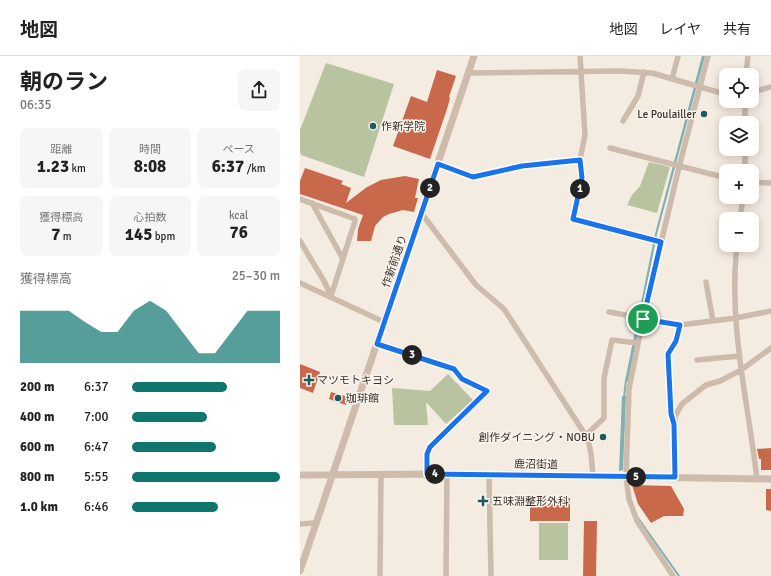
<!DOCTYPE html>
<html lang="ja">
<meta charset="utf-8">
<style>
:root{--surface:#fff;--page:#f6f6f6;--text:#222;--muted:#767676;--line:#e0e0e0;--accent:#0f766e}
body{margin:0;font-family:Signika,"Noto Sans JP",sans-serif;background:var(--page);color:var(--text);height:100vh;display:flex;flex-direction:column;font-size:15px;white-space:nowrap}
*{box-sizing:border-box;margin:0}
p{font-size:13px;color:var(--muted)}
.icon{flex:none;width:22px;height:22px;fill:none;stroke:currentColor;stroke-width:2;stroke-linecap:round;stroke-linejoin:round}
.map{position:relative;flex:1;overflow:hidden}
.drawer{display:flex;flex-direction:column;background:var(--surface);width:300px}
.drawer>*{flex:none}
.controls{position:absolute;left:419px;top:12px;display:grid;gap:8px}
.controls a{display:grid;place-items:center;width:40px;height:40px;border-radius:8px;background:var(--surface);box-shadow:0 2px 10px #0003;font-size:20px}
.pin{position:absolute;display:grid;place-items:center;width:34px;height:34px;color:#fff;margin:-17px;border:2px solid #fff;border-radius:50%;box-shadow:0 1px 4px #0007}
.km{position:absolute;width:20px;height:20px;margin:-10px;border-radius:50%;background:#222;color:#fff;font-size:11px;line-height:20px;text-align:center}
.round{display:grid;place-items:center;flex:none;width:42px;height:42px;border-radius:8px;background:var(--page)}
.head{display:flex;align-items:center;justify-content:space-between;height:68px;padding:0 20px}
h1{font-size:22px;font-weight:700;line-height:30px}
.stats{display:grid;grid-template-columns:repeat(3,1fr);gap:6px;height:68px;padding:4px 20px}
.stats div{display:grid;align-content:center;border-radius:8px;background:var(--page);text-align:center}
.stats b{font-size:17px;font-weight:700}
.stats small{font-size:11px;font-weight:400}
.stats p{font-size:11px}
.chart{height:112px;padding:8px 20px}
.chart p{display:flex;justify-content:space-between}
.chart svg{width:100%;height:72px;margin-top:4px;fill:var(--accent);opacity:.7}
ul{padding:0 20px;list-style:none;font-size:13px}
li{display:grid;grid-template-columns:64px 48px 1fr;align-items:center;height:30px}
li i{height:10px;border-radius:5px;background:var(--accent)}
header{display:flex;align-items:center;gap:24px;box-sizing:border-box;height:56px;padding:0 20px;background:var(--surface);border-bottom:1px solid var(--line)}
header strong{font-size:19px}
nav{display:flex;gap:22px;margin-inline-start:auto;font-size:14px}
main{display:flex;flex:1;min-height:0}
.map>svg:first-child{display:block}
.green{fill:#b8c4a0}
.water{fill:#7fb0b2}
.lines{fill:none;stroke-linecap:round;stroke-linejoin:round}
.stream{stroke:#7fb0b2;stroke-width:2}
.building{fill:#c8694b}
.minor{stroke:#cdbbac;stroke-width:5.5}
.tertiary{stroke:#cdbbac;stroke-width:7}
.route-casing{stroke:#fff;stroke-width:8}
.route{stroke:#1a73e8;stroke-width:5}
.poi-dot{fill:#1f5a5e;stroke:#fbf5ee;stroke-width:1.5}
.labels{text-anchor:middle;stroke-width:3;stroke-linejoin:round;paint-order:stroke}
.poi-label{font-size:11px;fill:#3b302b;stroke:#fbf5ee;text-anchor:start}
.street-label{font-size:11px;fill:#3b302b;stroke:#fbf5ee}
</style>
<header>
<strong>地図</strong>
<nav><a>地図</a><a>レイヤ</a><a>共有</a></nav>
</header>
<main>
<section class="drawer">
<div class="head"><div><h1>朝のラン</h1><p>06:35</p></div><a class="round"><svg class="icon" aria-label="share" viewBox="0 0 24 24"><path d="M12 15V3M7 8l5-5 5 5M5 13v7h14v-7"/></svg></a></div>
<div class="stats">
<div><p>距離</p><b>1.23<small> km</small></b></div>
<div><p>時間</p><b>8:08</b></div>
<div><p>ペース</p><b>6:37<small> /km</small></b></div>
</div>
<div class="stats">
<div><p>獲得標高</p><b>7<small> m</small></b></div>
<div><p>心拍数</p><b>145<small> bpm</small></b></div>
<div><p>kcal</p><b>76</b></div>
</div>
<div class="chart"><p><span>獲得標高</span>25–30 m</p>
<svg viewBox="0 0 160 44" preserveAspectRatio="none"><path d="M0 44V12L10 12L20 12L30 12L40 19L50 25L60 25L70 12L80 6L90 12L100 25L110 38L120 38L130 25L140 12L150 12L160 12V44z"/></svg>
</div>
<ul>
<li><b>200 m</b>6:37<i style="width:64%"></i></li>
<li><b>400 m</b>7:00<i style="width:51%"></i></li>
<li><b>600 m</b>6:47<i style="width:57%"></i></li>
<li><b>800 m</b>5:55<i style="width:100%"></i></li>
<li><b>1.0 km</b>6:46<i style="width:58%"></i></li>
</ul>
</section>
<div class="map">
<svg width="471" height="520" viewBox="0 0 471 520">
<rect width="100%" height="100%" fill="#f4ebe1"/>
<path class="green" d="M26,7L94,28L64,121L1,99L0,96V74Z
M349,106L370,111L357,157L327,149L332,139L340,130Z
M148,318L173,344L146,368L126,346L128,369H94L92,332L130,335Z
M239,467H268V504H239Z"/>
<path class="water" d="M402,0H405L357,178L328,326L325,325L355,178Z
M322,340H326L323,414L319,415Z"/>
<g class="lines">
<path class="stream" d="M324,342L326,324
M338,462L379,520"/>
</g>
<path class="building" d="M137,14L156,20L149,41L150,42L147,53L130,103L93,90L111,40L127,46Z
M5,112L43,125L41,128L51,132L46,147L67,131L81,124L105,120L119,123L115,142H118L114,156L103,154L89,158L83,161L75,170L71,185H57L58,173L63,159L0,138V125Z
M0,308L20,316L13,337L0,332Z
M31,336L48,341L46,349L29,343Z
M471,392V414H461V403H459L457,393Z
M332,429L371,430L384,453L383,460H364L351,467L338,448Z
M466,433H471V455L466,454Z
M230,442H270V465H230Z
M284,465H297L296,520H283Z"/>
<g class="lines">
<path class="minor" d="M169,17L320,15L352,17L421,37H426
M446,19L448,0
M372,23L378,0
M452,36L471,31
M323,65L338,40L344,16
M445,67V45
M310,92L426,122
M280,104L282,122L273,163L361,186
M139,108L173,121L221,110L280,104L285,79L280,0
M445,115V93
M452,126L471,127
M0,143L55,163V165L31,240
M12,147L43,203
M122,158L176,229L204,253L288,383L291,398L293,420
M440,163L443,141
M0,185L24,225L31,240
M437,189C428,267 448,346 457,423
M406,226L413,265
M0,227L84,266
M309,256L380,269L436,262L471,255
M77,287L154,313L161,323L187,335L130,391L127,398V418
M397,304L440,300
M374,365L371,358L368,298L376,285L380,269
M286,379L304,362V322L312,284L338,287
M189,419L191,520
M375,421V360L382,348L406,329L420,325L441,314L471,292
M0,468L16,467
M80,520L81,418
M146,520L147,418
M373,520L337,465L329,443L326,421L329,333L343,263L379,111L408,0"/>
<path class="tertiary" d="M0,419L147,418L471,423
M0,515L174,0"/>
</g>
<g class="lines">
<defs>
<path id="route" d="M280,104L282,122L273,163L361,186L343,263L380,269L376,285L368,298L371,358L374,368L375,421L127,418V398L130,391L187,335L162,323L154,313L77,288L138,108L173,121L222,110Z"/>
</defs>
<use href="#route" class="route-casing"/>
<use href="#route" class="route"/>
</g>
<g class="poi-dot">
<circle cx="404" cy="58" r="4"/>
<circle cx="73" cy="70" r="4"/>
<path d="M7 318h4v4h4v4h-4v4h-4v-4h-4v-4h4z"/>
<circle cx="38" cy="342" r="4"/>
<circle cx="303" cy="381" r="4"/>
<path d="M181 439h4v4h4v4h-4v4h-4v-4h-4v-4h4z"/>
</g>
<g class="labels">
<g class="poi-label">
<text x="396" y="62" text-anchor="end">Le Poulailler</text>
<text x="81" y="74">作新学院</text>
<text x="17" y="328">マツモトキヨシ</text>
<text x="46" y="346">珈琲館</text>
<text x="295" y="385" text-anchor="end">創作ダイニング・NOBU</text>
<text x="192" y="449">五味淵整形外科</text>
</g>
<g class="street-label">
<text transform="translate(94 205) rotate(-71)" y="4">作新前通り</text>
<text transform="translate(236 408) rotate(1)" y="4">鹿沼街道</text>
</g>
</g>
</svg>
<div class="controls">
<a><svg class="icon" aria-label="locate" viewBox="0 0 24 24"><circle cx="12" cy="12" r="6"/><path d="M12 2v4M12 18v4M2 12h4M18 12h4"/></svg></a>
<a><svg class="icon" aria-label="layers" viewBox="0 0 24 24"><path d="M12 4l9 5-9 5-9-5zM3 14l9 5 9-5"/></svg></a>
<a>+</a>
<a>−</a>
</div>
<div class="pin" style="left:343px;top:263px;background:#1e9e55"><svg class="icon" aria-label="arrive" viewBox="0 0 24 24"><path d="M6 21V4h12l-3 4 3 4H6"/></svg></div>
<b class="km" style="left:280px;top:133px">1</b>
<b class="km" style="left:130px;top:132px">2</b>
<b class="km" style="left:112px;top:299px">3</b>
<b class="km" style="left:135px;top:418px">4</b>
<b class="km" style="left:336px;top:421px">5</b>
</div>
</main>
